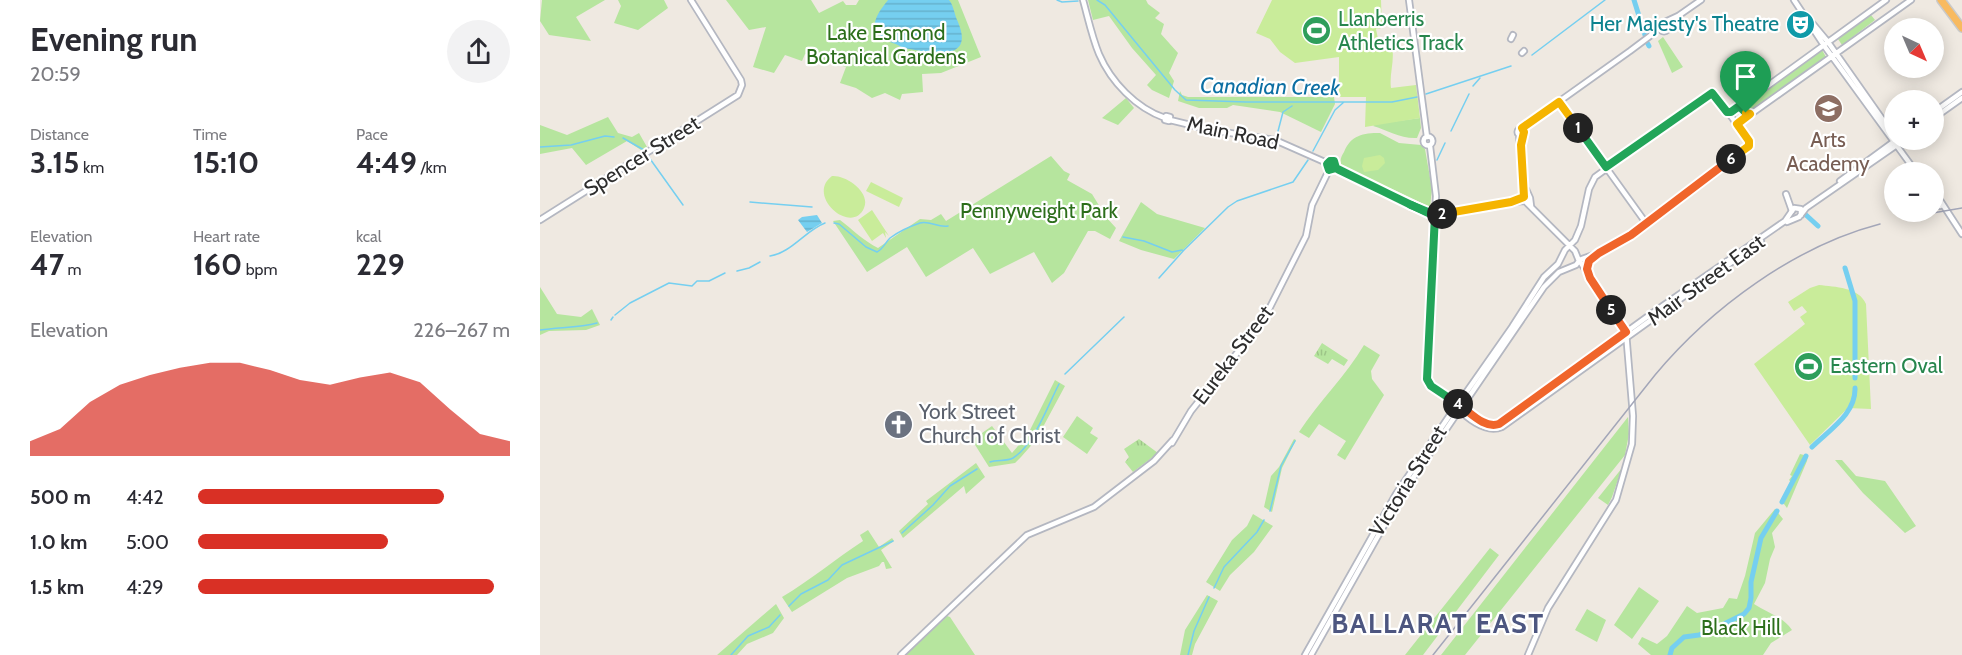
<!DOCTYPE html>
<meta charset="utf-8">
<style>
:root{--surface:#fff;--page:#f2f2f3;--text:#2b2b33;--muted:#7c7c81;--accent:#d93025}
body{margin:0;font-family:Cabin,sans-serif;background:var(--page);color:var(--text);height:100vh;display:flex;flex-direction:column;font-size:22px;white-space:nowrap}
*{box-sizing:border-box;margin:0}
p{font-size:20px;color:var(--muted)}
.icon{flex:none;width:33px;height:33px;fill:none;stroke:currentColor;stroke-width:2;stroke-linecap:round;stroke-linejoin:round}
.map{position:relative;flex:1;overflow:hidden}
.sheet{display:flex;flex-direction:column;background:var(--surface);width:540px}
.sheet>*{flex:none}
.needle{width:39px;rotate:136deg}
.tools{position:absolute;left:1344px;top:18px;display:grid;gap:12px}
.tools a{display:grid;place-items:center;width:60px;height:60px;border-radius:50%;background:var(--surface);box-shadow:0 3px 15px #0003;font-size:30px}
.pin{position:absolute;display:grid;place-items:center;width:51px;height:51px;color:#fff;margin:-62px -26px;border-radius:50% 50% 50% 0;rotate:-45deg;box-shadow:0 0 6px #0007}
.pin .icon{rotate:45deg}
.km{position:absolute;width:30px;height:30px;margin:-15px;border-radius:50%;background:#222;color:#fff;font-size:16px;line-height:30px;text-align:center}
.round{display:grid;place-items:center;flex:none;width:63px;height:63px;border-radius:32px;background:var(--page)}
.summary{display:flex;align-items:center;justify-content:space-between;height:102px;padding:0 30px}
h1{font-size:33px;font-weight:700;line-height:45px}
.figures{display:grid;grid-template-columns:repeat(3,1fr);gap:9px;height:102px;padding:6px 30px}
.figures div{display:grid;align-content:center}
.figures b{font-size:30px;font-weight:700}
.figures small{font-size:16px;font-weight:400}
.figures p{font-size:16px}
.chart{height:168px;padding:12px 30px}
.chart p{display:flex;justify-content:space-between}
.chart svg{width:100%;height:108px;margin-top:6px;fill:var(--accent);opacity:.7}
ul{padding:0 30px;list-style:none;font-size:20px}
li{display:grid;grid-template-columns:96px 72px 1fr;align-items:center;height:45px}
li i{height:15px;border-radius:8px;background:var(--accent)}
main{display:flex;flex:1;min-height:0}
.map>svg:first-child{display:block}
.grass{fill:url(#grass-tufts)}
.park{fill:#b6e59e}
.pitch{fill:#c9ec9a}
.water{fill:url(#water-rules)}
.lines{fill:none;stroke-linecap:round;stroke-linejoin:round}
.stream{stroke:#75cff0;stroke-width:1.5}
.river{stroke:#75cff0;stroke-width:5}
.tertiary-casing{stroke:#b4b7c1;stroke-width:8}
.secondary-casing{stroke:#b4b7c1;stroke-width:8}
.trunk-casing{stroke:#c9c9c9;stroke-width:10}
.tertiary{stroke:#fff;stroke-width:4.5}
.secondary{stroke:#fff;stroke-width:4.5}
.trunk{stroke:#f8ba60;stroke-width:7}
.rail{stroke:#a3a6b8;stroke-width:1.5}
.split-1-casing{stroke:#fff;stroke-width:12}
.split-2-casing{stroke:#fff;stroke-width:12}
.split-3-casing{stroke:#fff;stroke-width:12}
.split-4-casing{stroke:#fff;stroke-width:12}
.split-5-casing{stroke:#fff;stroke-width:12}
.split-6-casing{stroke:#fff;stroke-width:12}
.split-7-casing{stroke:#fff;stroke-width:12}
.split-1{stroke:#22a559;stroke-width:8}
.split-2{stroke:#f5b400;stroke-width:8}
.split-3{stroke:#22a559;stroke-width:8}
.split-4{stroke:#22a559;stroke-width:8}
.split-5{stroke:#f0652b;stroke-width:8}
.split-6{stroke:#f0652b;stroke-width:8}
.split-7{stroke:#f5b400;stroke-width:8}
.labels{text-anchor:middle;stroke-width:4.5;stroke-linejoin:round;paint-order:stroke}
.leisure-label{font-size:21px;fill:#27864d;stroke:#fff;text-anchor:start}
.culture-label{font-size:21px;fill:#0d838f;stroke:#fff;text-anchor:end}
.park-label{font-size:21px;fill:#2c6e1b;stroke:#fff}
.street-label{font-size:21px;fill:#2e2e2e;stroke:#fff}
.education-label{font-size:21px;fill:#785e54;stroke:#fff}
.worship-label{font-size:21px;fill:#5b616d;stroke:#fff;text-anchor:start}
.water-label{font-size:22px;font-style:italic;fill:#0d6fa3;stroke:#fff}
.district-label{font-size:27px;font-weight:bold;letter-spacing:1.5px;fill:#4d5680;stroke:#fff}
</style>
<main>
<section class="sheet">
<div class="summary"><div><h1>Evening run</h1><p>20:59</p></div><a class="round"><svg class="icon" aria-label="share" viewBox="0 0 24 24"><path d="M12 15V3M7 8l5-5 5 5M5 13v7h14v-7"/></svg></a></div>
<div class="figures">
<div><p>Distance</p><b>3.15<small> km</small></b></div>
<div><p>Time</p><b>15:10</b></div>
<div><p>Pace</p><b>4:49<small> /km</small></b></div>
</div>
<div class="figures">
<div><p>Elevation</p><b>47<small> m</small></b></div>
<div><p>Heart rate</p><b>160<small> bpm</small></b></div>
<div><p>kcal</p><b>229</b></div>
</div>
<div class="chart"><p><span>Elevation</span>226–267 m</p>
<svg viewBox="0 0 160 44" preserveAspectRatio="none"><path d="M0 44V38L10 33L20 22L30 15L40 11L50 8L60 6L70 6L80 9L90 13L100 15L110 12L120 10L130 14L140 25L150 35L160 38V44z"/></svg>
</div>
<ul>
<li><b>500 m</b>4:42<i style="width:79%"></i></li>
<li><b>1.0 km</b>5:00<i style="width:61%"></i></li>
<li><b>1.5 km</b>4:29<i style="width:95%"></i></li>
</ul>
</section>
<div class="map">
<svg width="1422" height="655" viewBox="0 0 1422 655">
<defs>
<pattern id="grass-tufts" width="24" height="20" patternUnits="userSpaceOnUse" patternTransform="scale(1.5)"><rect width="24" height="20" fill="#b6e59e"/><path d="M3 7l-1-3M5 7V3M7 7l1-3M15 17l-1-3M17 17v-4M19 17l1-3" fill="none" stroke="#9dc588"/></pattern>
<pattern id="water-rules" width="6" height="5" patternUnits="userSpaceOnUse" patternTransform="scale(1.5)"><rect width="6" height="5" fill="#75cff0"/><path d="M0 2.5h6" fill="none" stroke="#66b2ce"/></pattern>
</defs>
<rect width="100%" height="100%" fill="#efe9e1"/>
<path class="grass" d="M782,343L808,360L804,366L792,359L788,364L774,356Z
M599,439L618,453L593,472L585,462L589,457L584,449Z"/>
<path class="park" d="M2,0H65L36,17L51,41L9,35L0,21Z
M78,0H124L128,8L98,30L74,23L81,6Z
M186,0H271L279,13L303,1L306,5H316L319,0H418L441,57L401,73L382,74L383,92L362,94L360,100L345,93L332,98L316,88L300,83L306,67L265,54L262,61L245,55L234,73L213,67L226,27L209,30Z
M548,0H606L608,4L620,13L615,18L624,24L621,34L638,53L629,73L634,81L629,98L612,90L607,85L616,75L592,48L569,16L553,20Z
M1331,15L1335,20L1302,45L1298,39Z
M1123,37L1143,67L1132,73L1118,41Z
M1282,50L1286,57C1269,69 1221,110 1205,111V106Z
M640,91L642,95L648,97H794L795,104L781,132L740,112L693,105L687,108H659L638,101Z
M586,98L594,108L578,125L562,118Z
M68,117L78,133L92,137L99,133L107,147L101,150L87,141L46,165L32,148L0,154V125L27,135Z
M880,118L881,128L877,138C861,139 847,130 833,126L836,124Z
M840,133L859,143L881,145L885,149L892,189L890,207L801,165C800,159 801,157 804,152C811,135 823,133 840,133Z
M511,156L524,171L530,174L527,180L552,194L566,217L576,228L570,239L555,231H548L524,273L512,283L494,252L450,274L433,248L386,277L367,247L327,272L293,221L300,220C313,230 324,241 338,248L380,219L391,220L401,214L406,221Z
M601,202L617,214L665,228L634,259L601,250L579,241Z
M0,287L17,314L41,317L52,309L60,325L46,330L9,331L0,335Z
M824,345L840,355L831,371L832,379L844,395L805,460L797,455L806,441L779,424L769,438L759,432C779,401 806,376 824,345Z
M515,380L525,386L496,440L481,457L475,463L449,467L432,440L452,426L472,453L488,434Z
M537,416L553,428L550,433L558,438L547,454L523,437Z
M1088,417L1089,434L1085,455L925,655H901Z
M754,439L756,440L742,468L732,512L724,507L731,476L739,467Z
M1260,454L1268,456L1267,461L1247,508L1241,500L1251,482L1249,480L1252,476L1250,475Z
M1295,460H1302L1316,476L1345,481L1376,526L1365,533L1323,493Z
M436,463L445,477L426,494L424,486L363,538L359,531L388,504L386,501Z
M1082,468L1072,497L1068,505L1058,498Z
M1235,509L1243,519L1232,533L1235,547L1230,559L1225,583L1214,604C1228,613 1243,617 1252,630L1231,643L1223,655H1111L1098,644L1102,637L1117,644L1127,636L1147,606L1157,613L1183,608L1189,598L1197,599L1205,576L1215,533Z
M713,514L733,526L714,552L690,575L680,591L666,582L692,540L707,526Z
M328,530L339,547L352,538L354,541L341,550L352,568L346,569L344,562H342L339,566L307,578L252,612L242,597C271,580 295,559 323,541L320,535Z
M950,548L959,555L883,655H865Z
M1099,587L1119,601L1092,639L1074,625Z
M667,595L678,601L655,644L652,655H640L645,630Z
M236,604L244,618L233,633L207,644L197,655H177Z
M1047,609L1066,620L1057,642L1035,630Z
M407,616L410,617L435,655H366Z"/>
<path class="pitch" d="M732,0H841L842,28L836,29L840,49L852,47C855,60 849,75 851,88L876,85L880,118L825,127L826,97H799V57L755,63L740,52L730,39L716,33Z
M840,155L844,158L845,163L838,170L824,172L822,166L824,158Z
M292,176C306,175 331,192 324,208C312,236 265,196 292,176Z
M331,182L363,198L359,207L326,191Z
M332,210L349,236L345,232L346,238L343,233L332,241L318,220Z
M1279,285C1295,287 1319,287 1326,304L1331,409L1308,408L1270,445L1214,364L1265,324L1260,317L1267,312L1262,306L1254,311L1248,302L1270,288Z"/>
<path class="water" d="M348,0H409C414,6 414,14 418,22C436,65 387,51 362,48C357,43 350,43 344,39C326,26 339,12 348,0Z
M277,215L282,223L267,232L258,220L262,217Z"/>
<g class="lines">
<path class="stream" d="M517,0L522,2L538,1
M557,0L565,5L635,90L646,100L706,102H852L877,97
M992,55L1065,0
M933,86L940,78
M886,94L971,66
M911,131L929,94
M737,135L743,112L752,106
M83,138L104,150
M0,147L31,145L65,136L74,137
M773,151L795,110L804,102
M108,156L143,205
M897,160L905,143
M210,202L272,207
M294,223L299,224L326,247L337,252C343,249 345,243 350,238C358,232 371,226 380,223C389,220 398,228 408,226
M583,237L604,241L632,252L642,250
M230,256C251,253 266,230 285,223
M197,271L209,268L220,262
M619,278L644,250L688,207L697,201L753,182L768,160
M75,315L90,303L129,283L152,286L157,281H169L185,273
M71,320L73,317
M0,330C19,327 38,328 57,323
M525,374L584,317
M450,462C457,459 466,462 473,458C494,445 508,405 519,384
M730,511L741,466L755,441
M362,533L393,505L410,486L437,469
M674,588L684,567L717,532L724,520
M249,606L261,594L288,580L302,565L353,541
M191,655L208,636L229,627L240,615
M648,655L654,631L669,597"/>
<path class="river" d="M1094,0L1105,35
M1108,44L1109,46
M1266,215L1278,226
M1305,268L1315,301V378
M1272,447C1289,430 1316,414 1315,388
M1242,502L1266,456
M1130,655L1132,648L1144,637L1159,635L1178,627L1204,614L1209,608L1211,598V582L1221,538L1237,511"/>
<defs>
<path id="tertiary" d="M1254,0L1285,47L1376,172
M1125,22L1138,16L1161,0
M1119.5 27a4.5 4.5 0 1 1 9 0a4.5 4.5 0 1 1-9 0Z
M1273,24L1288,42L1352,133
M971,39L973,35
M982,53L984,51
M1019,102L1106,223
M1202,104L1203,111L1211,114
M1187,112L1193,111L1346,0
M1197,124L1371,0
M982,128L1090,51L1110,36L1119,26
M977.5 132a3.5 3.5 0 1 1 7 0a3.5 3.5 0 1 1-7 0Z
M979,135L984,197
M986,189L990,198L991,206
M1394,191L1422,234
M1246,194L1252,211
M1394,197L1400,206
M895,215L971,202L985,201
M0,220L198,95L202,85L201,80L151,0
M1048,273L1047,264L1054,257
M918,404L972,327L1004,277L1018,264L1025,250L1035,240L1041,226L1049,189L1055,177L1168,95L1172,93L1177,97L1209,141V147L1136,199L1091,235L1059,253L1039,260
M922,407L1004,287L1019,272L1036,265L1039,261L1035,251L985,201L984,197
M632,443L651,411L724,319L766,236L772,205L789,170
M361,655L487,535L554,507L614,461L633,440
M988,655L1008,608L1076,500L1092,444L1093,416L1086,332L1039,260"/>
<path id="secondary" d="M543,0C548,18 552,37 559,54C571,82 596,108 625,118
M869,0L887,137
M1394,112L1422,92
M626,116L630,117L629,121L625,120Z
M1394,118L1422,98
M630,120L671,130L735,140L787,163
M883.5 141a4.5 4.5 0 1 1 9 0a4.5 4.5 0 1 1-9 0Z
M890,146L896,196L887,380L892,387L949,425L959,424L1111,314L1245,221L1254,208L1261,209V215
M787,163L790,161H794L796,168
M787,163V167L789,170L796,168
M796,168L895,215
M1300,181L1356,140
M1247,222L1259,217L1266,208L1364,140
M909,401C922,413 943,435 962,427L1221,241
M765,655L856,494L916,406
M771,655L860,497L920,409"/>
<path id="trunk" d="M1401,0L1422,28"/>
</defs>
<use href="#tertiary" class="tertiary-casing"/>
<use href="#secondary" class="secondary-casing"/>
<use href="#trunk" class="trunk-casing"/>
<use href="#tertiary" class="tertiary"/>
<use href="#secondary" class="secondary"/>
<use href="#trunk" class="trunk"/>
<path class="rail" d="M1375,216L1422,208
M893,655L1115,375C1171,308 1255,246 1340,224"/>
</g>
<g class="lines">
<defs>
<path id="split-1" d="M1038,128L1066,167L1172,93L1187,112H1191L1202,104V109L1206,113"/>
<path id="split-2" d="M902,214L971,202L984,197L981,145L984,132L982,128L1019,102L1038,128"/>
<path id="split-3" d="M871,205L808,174L796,168L789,170L787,164L790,161H794L796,168L799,170L888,213L902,214"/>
<path id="split-4" d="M871,205L895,215L887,379L891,386L918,404"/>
<path id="split-5" d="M918,404C930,412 944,429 959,424L1086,332L1071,310"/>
<path id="split-6" d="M1071,310L1050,278L1047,269L1049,261L1059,253L1091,235L1191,159"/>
<path id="split-7" d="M1191,159L1209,146V141L1197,124L1210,114L1206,113"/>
</defs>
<use href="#split-1" class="split-1-casing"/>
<use href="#split-2" class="split-2-casing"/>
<use href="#split-3" class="split-3-casing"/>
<use href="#split-4" class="split-4-casing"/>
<use href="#split-5" class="split-5-casing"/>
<use href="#split-6" class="split-6-casing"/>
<use href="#split-7" class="split-7-casing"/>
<use href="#split-1" class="split-1"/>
<use href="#split-2" class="split-2"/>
<use href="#split-3" class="split-3"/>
<use href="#split-4" class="split-4"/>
<use href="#split-5" class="split-5"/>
<use href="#split-6" class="split-6"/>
<use href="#split-7" class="split-7"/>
</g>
<defs>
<symbol id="theatre-disc" viewBox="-11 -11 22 22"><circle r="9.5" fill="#0f9aa8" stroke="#fff"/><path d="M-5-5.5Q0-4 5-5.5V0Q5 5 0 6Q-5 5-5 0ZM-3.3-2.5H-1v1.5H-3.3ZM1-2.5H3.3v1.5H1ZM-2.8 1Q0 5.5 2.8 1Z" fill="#fff"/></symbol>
<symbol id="stadium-disc" viewBox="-11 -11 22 22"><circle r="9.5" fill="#2e9e5b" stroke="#fff"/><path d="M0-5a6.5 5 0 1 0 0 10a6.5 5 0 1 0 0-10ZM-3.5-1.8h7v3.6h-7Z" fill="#fff"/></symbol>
<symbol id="university-disc" viewBox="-11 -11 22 22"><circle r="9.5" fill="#8d6e63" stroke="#fff"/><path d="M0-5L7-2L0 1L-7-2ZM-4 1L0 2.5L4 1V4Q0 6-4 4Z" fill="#fff"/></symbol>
<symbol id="church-disc" viewBox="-11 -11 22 22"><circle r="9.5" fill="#6b7280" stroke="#fff"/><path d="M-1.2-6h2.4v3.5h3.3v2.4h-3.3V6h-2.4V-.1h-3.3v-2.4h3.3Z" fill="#fff"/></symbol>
</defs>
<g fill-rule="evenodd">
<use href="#theatre-disc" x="1244" y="8" width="33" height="33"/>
<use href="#stadium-disc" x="760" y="14" width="33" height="33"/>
<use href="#university-disc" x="1272" y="92" width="33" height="33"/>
<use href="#stadium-disc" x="1252" y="350" width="33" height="33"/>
<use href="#church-disc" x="342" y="408" width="33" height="33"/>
</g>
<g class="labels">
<g class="leisure-label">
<text x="798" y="26">Llanberris<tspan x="798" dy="24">Athletics Track</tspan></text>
<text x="1290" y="373">Eastern Oval</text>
</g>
<g class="culture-label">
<text x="1239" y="31">Her Majesty's Theatre</text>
</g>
<g class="park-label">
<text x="346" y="40">Lake Esmond<tspan x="346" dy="24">Botanical Gardens</tspan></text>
<text x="499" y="218">Pennyweight Park</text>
<text x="1201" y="635">Black Hill</text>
</g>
<g class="street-label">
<text transform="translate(693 133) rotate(12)" y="7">Main Road</text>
<text transform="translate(102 156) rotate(-32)" y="7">Spencer Street</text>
<text transform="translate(1166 280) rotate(-36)" y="7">Mair Street East</text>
<text transform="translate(693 355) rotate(-53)" y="7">Eureka Street</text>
<text transform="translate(868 481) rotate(-58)" y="7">Victoria Street</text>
</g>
<g class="education-label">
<text x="1288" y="147">Arts<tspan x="1288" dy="24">Academy</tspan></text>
</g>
<g class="worship-label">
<text x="379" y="419">York Street<tspan x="379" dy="24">Church of Christ</tspan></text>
</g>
<g class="water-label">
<text transform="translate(730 86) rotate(1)" y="8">Canadian Creek</text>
</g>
<g class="district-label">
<text x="898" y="633">BALLARAT EAST</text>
</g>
</g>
</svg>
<div class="tools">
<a><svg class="needle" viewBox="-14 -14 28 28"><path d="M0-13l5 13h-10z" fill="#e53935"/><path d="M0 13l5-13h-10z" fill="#7c7c81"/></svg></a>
<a>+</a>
<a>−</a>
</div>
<div class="pin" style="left:1206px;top:113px;background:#1e9e55"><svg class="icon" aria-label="arrive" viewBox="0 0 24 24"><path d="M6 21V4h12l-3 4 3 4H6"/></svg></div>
<b class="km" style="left:1038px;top:128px">1</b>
<b class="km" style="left:902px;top:214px">2</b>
<b class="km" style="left:918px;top:404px">4</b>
<b class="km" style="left:1071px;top:310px">5</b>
<b class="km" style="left:1191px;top:159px">6</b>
</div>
</main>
